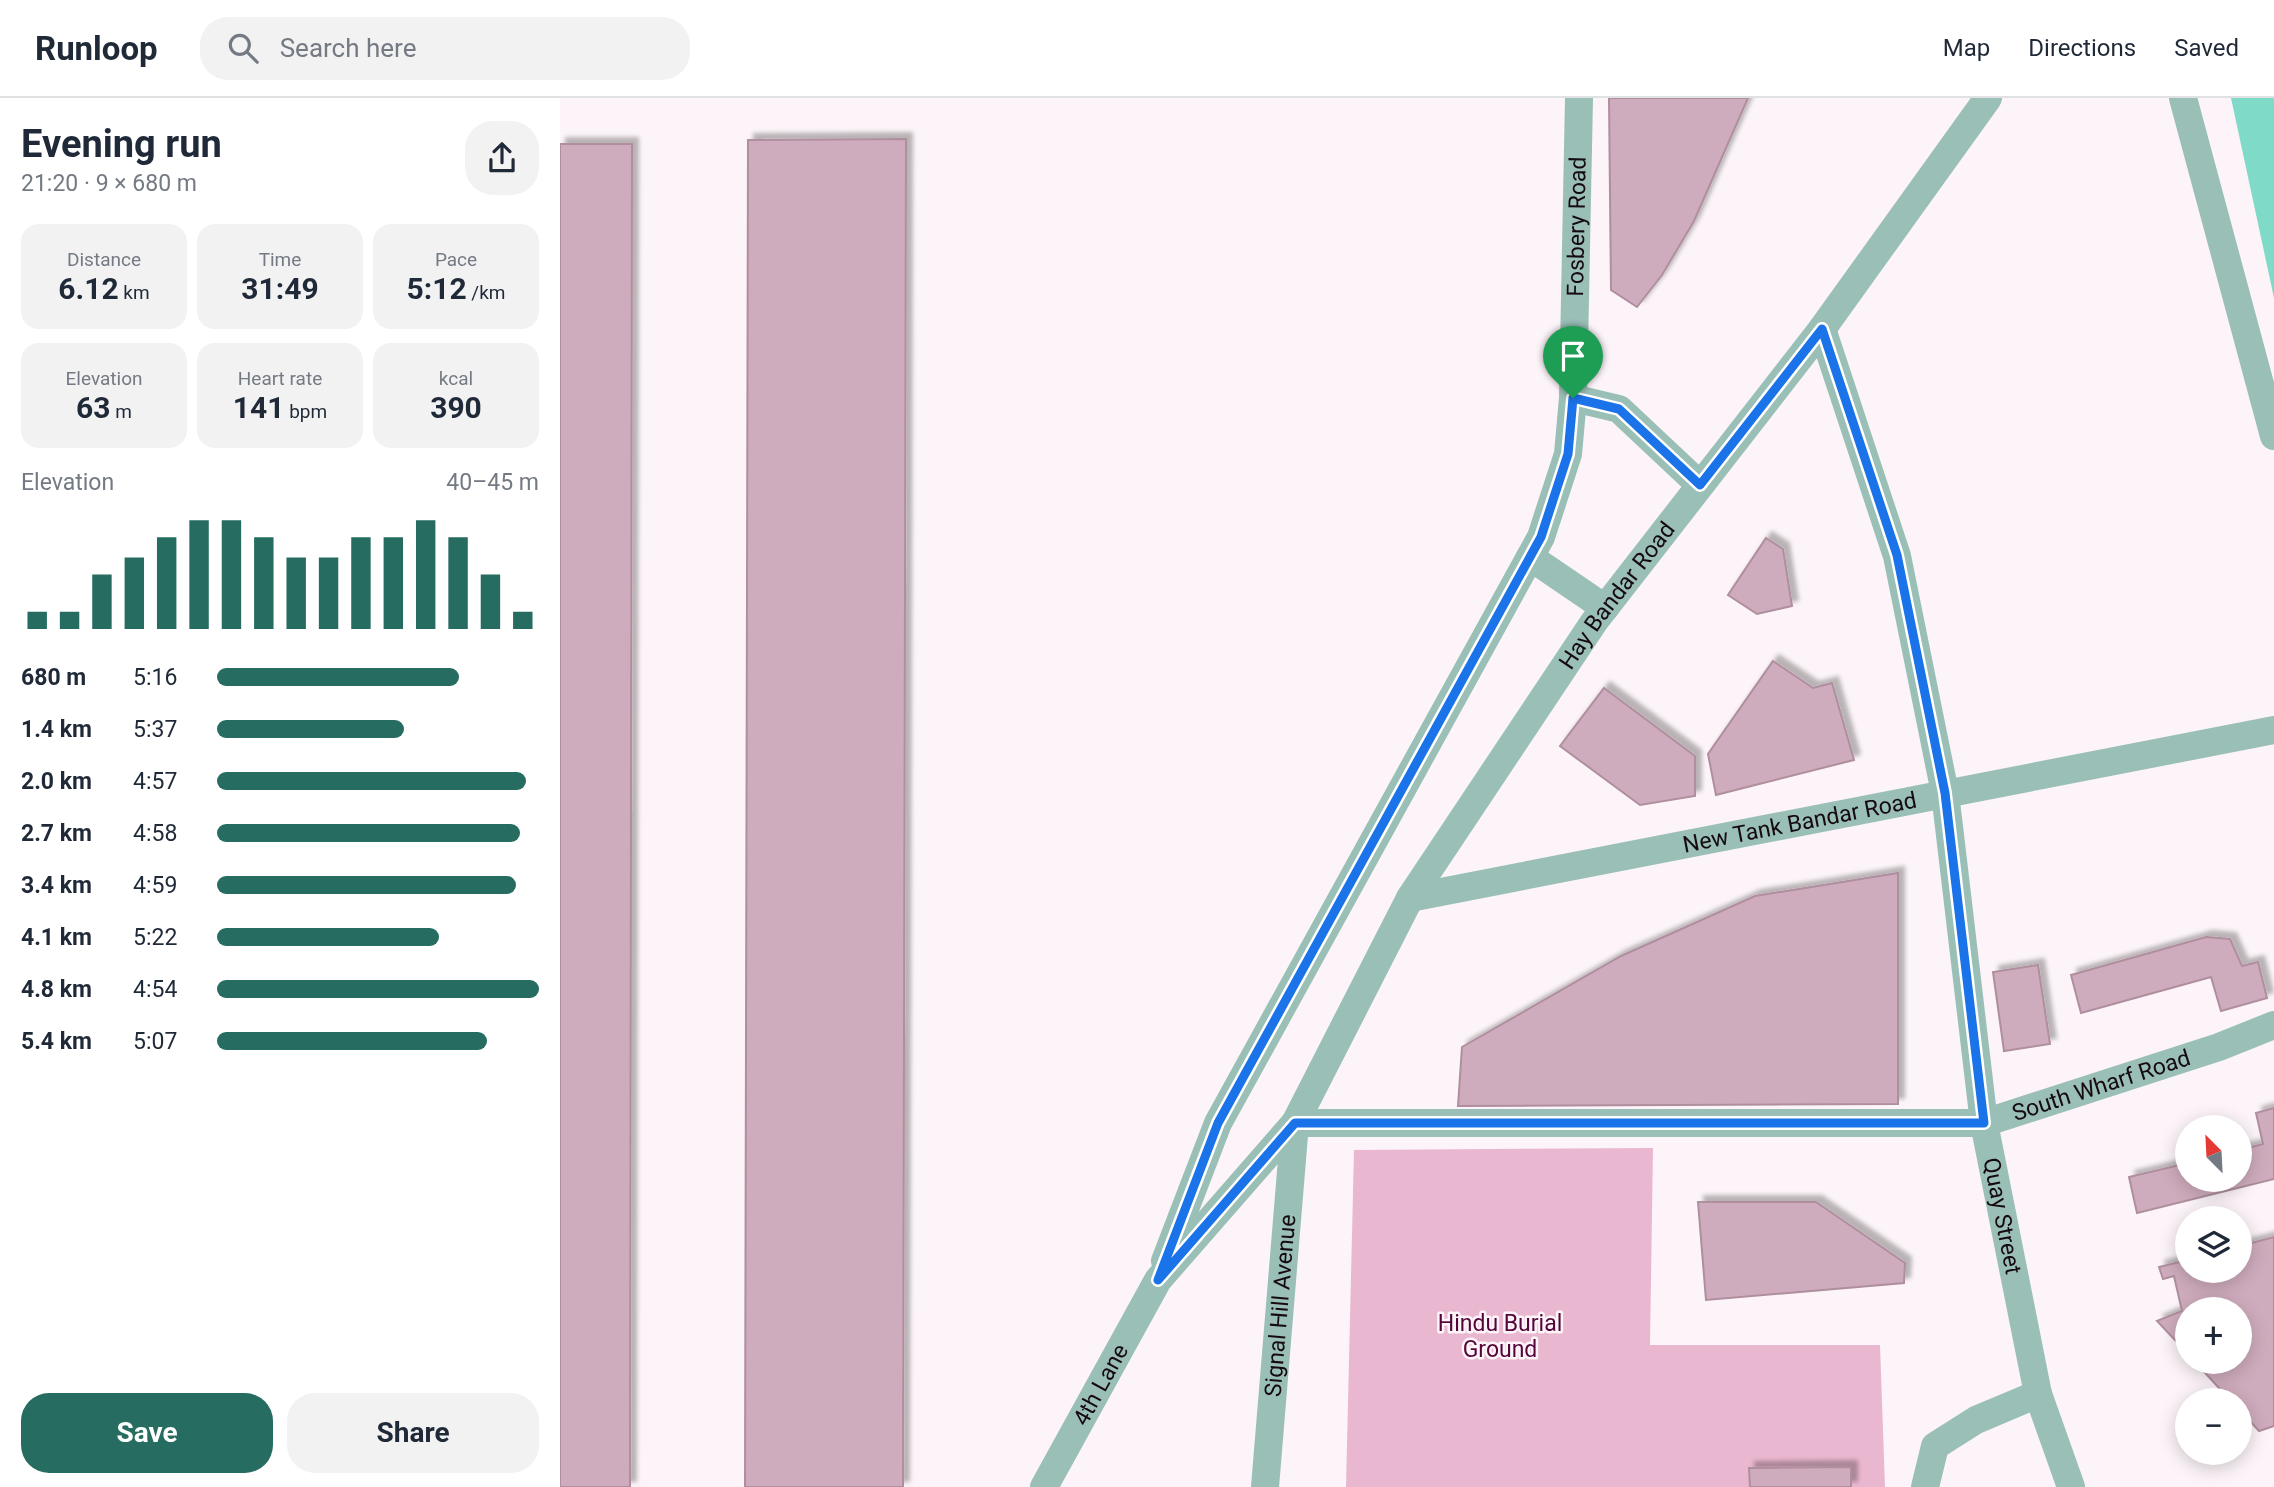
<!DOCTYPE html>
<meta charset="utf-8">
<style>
:root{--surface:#fff;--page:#f2f2f3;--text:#1f2937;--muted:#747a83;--line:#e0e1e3;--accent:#266c60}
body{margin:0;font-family:Roboto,sans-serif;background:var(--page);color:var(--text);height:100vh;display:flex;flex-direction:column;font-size:26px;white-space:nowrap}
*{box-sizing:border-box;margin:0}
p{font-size:23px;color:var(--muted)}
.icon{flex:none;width:38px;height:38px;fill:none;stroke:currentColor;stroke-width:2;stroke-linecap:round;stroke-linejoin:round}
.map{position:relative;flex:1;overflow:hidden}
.side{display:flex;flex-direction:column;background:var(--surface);width:560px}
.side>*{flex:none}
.needle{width:46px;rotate:336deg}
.tools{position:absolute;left:1615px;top:1017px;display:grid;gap:14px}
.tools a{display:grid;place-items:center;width:77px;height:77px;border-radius:50%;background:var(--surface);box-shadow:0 4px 18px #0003;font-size:35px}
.pin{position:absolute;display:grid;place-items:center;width:60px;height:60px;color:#fff;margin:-72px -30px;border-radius:50% 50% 50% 0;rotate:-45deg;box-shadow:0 0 7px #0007}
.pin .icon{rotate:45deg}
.round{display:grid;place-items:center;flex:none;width:74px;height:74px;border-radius:28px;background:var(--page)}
.overview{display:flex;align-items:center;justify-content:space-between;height:119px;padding:0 21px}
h1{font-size:38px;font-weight:700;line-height:52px}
.metrics{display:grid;grid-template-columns:repeat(3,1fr);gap:10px;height:119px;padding:7px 21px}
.metrics div{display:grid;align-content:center;border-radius:18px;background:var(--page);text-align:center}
.metrics b{font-size:30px;font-weight:700}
.metrics small{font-size:19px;font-weight:400}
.metrics p{font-size:19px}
.chart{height:196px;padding:14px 21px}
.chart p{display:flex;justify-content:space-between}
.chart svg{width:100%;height:126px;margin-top:7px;stroke:var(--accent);stroke-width:6}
.button{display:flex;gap:14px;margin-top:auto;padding:14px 21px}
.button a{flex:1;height:80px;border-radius:28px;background:var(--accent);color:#fff;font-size:28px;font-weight:700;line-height:80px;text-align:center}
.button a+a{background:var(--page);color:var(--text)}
ul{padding:0 21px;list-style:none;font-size:23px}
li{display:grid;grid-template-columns:112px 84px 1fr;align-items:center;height:52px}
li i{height:18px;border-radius:9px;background:var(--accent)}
header{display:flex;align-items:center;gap:42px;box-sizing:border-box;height:98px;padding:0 35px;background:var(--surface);border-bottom:2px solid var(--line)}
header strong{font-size:33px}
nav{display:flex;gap:38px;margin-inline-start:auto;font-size:24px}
.search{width:490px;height:63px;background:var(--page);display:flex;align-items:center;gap:18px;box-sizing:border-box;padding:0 24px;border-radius:28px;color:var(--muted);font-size:26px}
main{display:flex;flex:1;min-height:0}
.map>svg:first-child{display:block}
.green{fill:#eab7d0}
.water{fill:#80dac8}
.building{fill:#cfacbd;stroke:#af8e9e;stroke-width:2;filter:url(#shadow)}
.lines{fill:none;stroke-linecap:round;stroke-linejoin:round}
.minor{stroke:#9abfb7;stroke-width:28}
.route-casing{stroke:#fff;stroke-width:14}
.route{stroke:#1a73e8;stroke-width:9}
.labels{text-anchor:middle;stroke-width:5;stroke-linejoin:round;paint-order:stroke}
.street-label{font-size:23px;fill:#150a10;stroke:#fcf4f8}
.park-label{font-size:23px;fill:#550539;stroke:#fcf4f8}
</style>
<header>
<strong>Runloop</strong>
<div class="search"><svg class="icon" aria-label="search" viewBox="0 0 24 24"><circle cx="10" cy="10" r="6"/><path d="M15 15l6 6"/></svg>Search here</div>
<nav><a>Map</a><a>Directions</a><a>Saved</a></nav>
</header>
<main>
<section class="side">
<div class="overview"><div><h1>Evening run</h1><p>21:20 · 9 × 680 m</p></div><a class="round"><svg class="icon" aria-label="share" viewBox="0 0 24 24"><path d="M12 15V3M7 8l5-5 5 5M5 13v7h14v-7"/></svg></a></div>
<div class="metrics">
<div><p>Distance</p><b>6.12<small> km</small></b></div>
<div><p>Time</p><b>31:49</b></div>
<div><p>Pace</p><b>5:12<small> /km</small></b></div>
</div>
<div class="metrics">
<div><p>Elevation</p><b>63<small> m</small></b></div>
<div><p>Heart rate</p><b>141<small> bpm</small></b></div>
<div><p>kcal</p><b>390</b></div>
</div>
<div class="chart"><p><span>Elevation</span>40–45 m</p>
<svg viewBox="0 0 160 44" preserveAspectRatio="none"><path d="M5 44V38M15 44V38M25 44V25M35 44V19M45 44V12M55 44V6M65 44V6M75 44V12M85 44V19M95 44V19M105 44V12M115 44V12M125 44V6M135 44V12M145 44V25M155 44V38"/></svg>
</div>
<ul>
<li><b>680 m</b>5:16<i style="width:75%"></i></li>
<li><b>1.4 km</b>5:37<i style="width:58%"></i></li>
<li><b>2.0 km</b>4:57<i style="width:96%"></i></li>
<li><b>2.7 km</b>4:58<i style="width:94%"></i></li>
<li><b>3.4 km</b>4:59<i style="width:93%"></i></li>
<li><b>4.1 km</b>5:22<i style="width:69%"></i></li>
<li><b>4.8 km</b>4:54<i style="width:100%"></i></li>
<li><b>5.4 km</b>5:07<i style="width:84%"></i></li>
</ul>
<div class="button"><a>Save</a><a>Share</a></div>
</section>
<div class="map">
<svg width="1714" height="1389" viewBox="0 0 1714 1389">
<defs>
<filter id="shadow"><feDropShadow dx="6" dy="-6" stdDeviation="2" flood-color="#0004"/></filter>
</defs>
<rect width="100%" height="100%" fill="#fcf4f8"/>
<path class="green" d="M1093,1050L1090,1247H1320L1325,1389H786L794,1052Z"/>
<path class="water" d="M1671,0H1714V200Z"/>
<path class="building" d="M1049,0H1188L1134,123L1102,177L1077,209L1051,192Z
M346,41L343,1389H185L188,42Z
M0,46H72L70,1389H0Z
M1206,440L1223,451L1232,508L1197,516L1168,497Z
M1213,563L1253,590L1272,585L1294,662L1156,697L1148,656Z
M1044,590L1135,658V698L1080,707L1000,648Z
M1338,775V1006L898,1008L902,949L1061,858L1195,798Z
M1646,839L1670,841L1682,868L1698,864L1707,900L1661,913L1651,879L1521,915L1511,877Z
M1478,867L1490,946L1444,953L1433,874Z
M1714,1010V1081L1577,1115L1569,1079L1628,1065V1082H1680V1052L1703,1046L1696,1015Z
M1138,1104H1256L1345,1165L1344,1185L1146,1202Z
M1714,1139V1328L1699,1333L1680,1312V1302H1670L1635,1264H1680V1211H1628V1256L1597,1223L1622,1213L1614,1178L1603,1181L1599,1169L1628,1162V1172H1680V1148Z
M1291,1369V1389H1190L1189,1370Z"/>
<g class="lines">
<g class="minor">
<path d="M1623,0L1714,338"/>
<path id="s1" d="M1262,231L1337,458L1385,695L1424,1025L1478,1296L1511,1389"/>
<path d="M1013,300L1059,311L1140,387"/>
<path d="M970,459L1045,510"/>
<path id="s2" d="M850,800L1714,632"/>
<path id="s3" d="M735,1025H1424L1659,949L1714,927"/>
<path id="s4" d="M605,1163L658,1025L981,439L1008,356L1013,300L1019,0"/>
<path id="s5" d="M484,1389L598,1182L735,1025L850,800L1034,524L1262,231L1428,0"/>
<path id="s6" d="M705,1389L735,1025"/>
<path d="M1365,1389L1375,1348L1416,1322L1478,1296"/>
</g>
</g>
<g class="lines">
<defs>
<path id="route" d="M1262,231L1337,457L1385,695L1424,1025H735L598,1182L658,1025L981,439L1008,356L1013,300L1059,311L1140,387Z"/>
</defs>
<use href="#route" class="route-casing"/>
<use href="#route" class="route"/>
</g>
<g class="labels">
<g class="street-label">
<text dy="8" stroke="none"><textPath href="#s4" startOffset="1132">Fosbery Road</textPath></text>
<text dy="8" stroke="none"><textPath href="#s5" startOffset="1064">Hay Bandar Road</textPath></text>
<text dy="8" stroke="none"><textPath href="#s2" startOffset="397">New Tank Bandar Road</textPath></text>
<text dy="8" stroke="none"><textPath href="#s3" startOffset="812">South Wharf Road</textPath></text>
<text dy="8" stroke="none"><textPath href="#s1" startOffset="908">Quay Street</textPath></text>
<text dy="8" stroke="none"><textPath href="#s6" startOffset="182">Signal Hill Avenue</textPath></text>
<text dy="8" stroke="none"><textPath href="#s5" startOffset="117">4th Lane</textPath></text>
</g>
<g class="park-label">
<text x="940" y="1233">Hindu Burial<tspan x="940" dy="26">Ground</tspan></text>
</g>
</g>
</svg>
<div class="tools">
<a><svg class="needle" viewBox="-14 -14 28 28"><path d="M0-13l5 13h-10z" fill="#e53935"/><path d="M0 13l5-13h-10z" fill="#747a83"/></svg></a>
<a><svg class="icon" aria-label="layers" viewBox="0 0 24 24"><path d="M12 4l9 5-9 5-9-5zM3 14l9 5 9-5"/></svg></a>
<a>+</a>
<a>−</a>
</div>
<div class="pin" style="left:1013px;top:300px;background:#1e9e55"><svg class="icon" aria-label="arrive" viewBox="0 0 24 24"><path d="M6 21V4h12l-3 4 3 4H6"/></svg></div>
</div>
</main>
